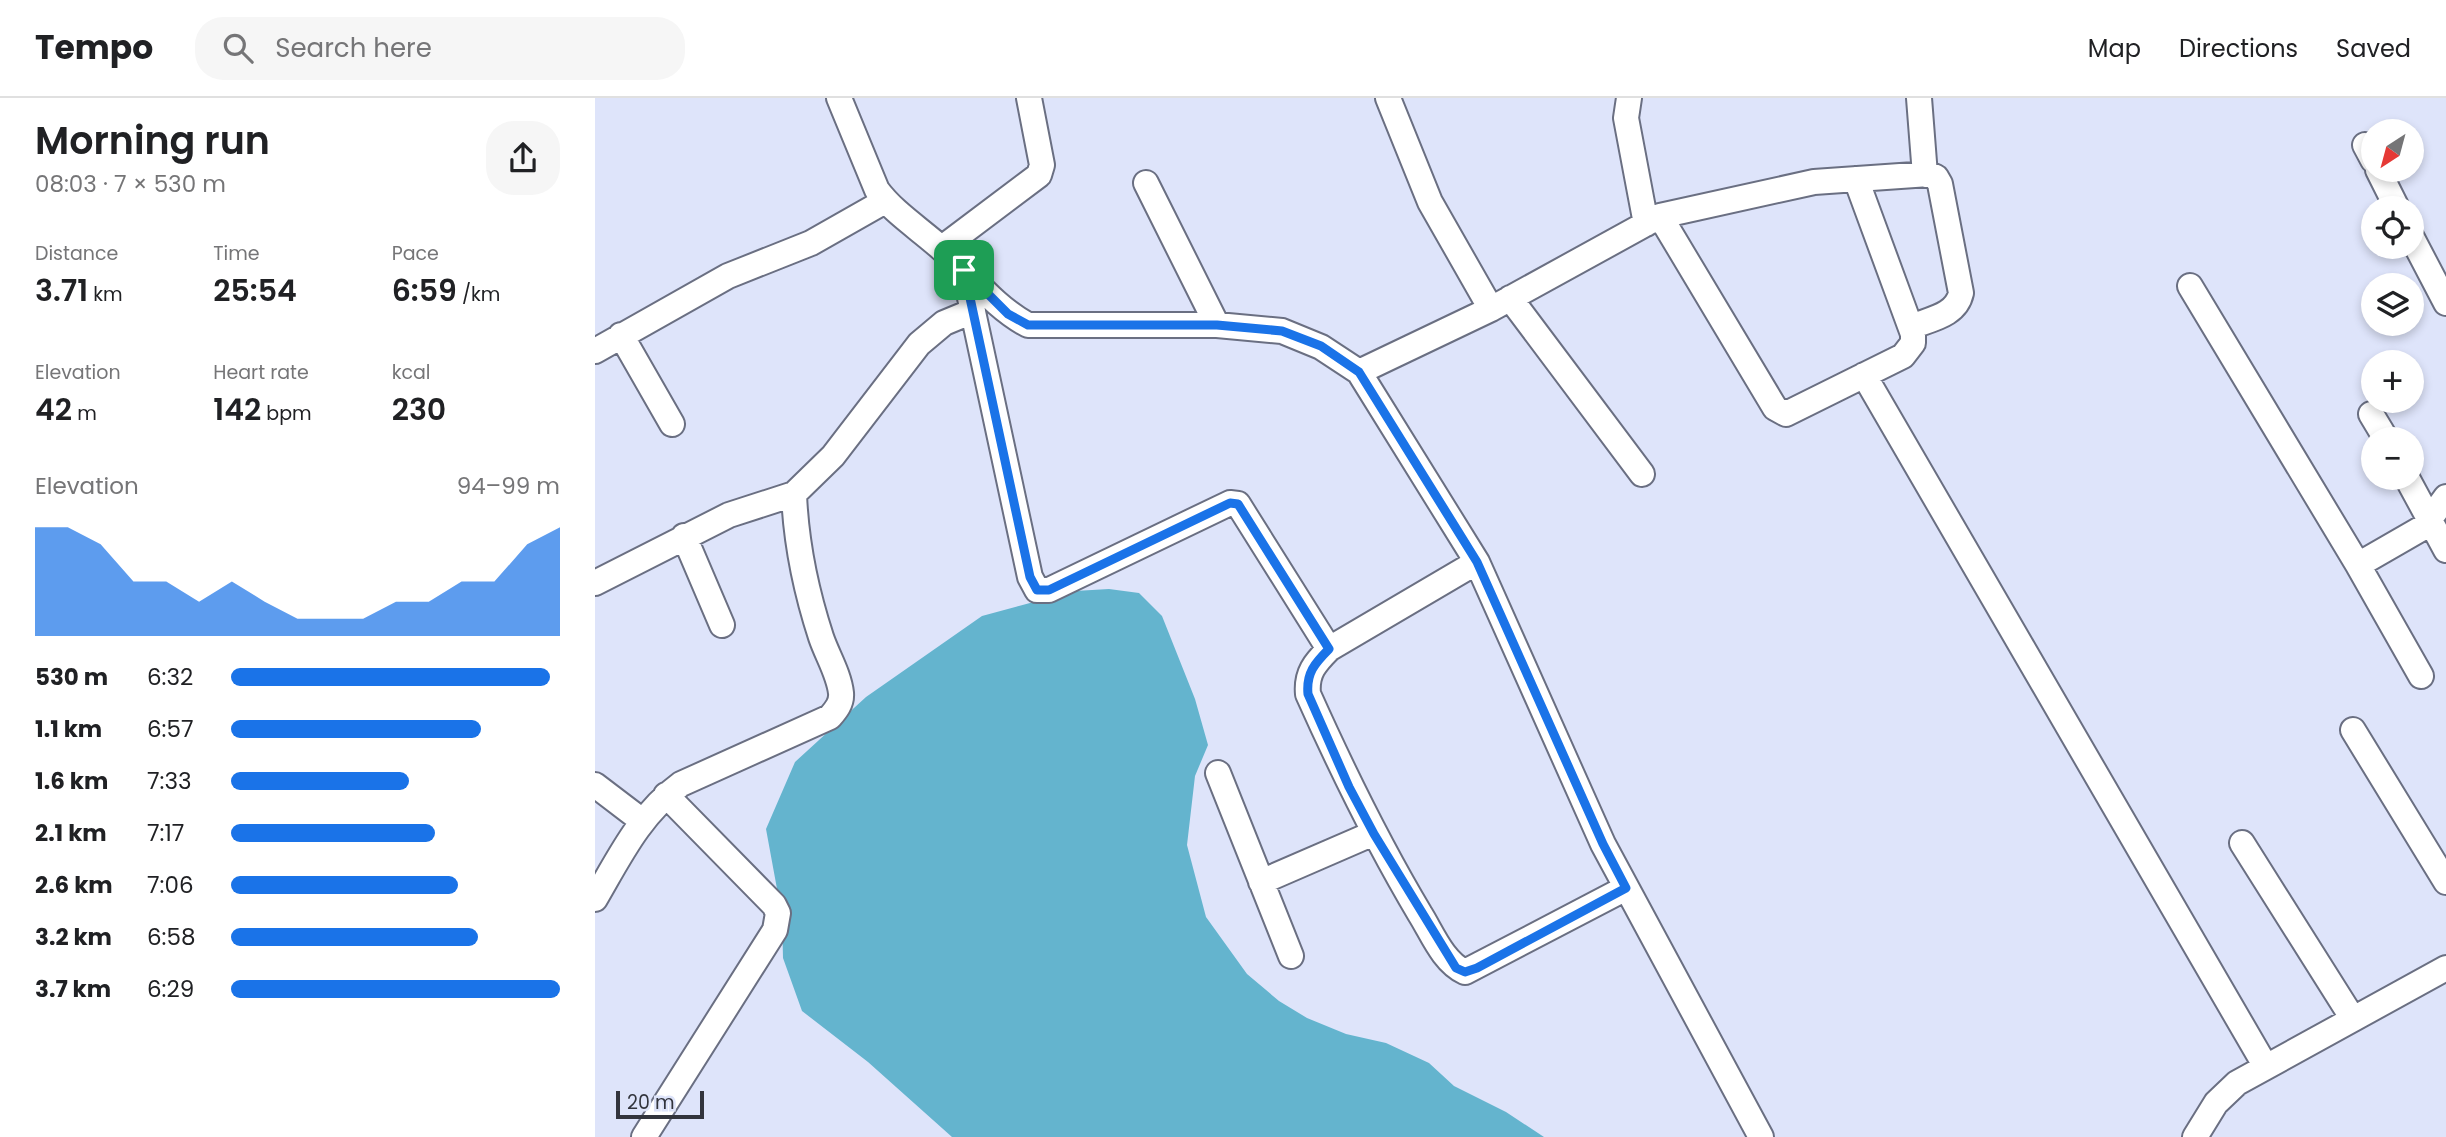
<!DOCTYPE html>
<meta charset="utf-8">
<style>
:root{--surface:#fff;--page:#f6f6f6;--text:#202124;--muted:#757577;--line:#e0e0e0;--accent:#1a73e8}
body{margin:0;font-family:Poppins,sans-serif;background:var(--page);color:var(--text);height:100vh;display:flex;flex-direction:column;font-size:26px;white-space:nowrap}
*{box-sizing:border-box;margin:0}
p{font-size:23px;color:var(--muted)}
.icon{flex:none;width:38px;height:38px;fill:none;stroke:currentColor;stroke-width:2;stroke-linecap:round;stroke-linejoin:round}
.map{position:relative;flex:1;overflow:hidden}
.drawer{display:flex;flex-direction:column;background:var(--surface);width:595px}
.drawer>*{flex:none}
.needle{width:46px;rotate:216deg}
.controls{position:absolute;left:1766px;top:21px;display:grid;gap:14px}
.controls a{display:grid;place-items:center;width:63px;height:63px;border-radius:50%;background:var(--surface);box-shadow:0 4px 10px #0003;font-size:35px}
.scale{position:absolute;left:21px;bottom:18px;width:88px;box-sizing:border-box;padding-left:7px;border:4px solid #32343c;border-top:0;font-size:19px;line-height:24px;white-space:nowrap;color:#32343c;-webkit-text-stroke:5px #dee4fa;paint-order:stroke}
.pin{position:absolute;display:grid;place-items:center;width:60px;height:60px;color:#fff;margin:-30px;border-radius:14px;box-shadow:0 4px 10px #0006}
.round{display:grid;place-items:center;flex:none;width:74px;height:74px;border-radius:28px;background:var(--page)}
.head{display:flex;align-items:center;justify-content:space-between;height:119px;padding:0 35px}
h1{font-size:38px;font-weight:600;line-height:52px}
.metrics{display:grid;grid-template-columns:repeat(3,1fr);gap:10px;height:119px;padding:7px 35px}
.metrics div{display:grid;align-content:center}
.metrics b{font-size:30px;font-weight:600}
.metrics small{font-size:19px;font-weight:400}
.metrics p{font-size:19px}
.chart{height:196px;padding:14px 35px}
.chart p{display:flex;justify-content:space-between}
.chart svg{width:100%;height:126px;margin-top:7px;fill:var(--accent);opacity:.7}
ul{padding:0 35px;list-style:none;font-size:23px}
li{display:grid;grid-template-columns:112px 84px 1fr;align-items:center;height:52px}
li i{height:18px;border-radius:9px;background:var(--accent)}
header{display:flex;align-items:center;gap:42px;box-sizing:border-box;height:98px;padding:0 35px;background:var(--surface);border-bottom:2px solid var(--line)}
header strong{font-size:33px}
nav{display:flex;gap:38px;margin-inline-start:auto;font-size:24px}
.search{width:490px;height:63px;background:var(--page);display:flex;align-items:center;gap:18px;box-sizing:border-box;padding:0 24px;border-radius:28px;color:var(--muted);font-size:26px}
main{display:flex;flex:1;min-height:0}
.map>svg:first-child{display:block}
.water{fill:#64b4ce}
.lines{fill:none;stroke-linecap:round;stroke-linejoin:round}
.minor-casing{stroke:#6a6f82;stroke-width:28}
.minor{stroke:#fff;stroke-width:24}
.route-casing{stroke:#fff;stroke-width:14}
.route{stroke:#1a73e8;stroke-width:9}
</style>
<header>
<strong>Tempo</strong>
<div class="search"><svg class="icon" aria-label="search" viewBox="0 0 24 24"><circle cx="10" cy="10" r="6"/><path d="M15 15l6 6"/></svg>Search here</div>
<nav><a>Map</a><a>Directions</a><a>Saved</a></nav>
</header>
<main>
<section class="drawer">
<div class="head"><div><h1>Morning run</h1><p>08:03 · 7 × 530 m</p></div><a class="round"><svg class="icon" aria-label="share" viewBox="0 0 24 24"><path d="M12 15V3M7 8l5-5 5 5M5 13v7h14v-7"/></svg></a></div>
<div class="metrics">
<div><p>Distance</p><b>3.71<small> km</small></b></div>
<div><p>Time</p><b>25:54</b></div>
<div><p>Pace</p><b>6:59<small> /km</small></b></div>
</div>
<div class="metrics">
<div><p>Elevation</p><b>42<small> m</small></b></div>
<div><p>Heart rate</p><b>142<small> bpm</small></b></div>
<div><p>kcal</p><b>230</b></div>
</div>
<div class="chart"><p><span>Elevation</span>94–99 m</p>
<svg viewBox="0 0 160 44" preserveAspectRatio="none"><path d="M0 44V6L10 6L20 12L30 25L40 25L50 32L60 25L70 32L80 38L90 38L100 38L110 32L120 32L130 25L140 25L150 12L160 6V44z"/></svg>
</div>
<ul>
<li><b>530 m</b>6:32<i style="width:97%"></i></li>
<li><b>1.1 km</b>6:57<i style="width:76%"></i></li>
<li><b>1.6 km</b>7:33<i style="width:54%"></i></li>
<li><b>2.1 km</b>7:17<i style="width:62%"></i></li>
<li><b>2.6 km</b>7:06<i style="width:69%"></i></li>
<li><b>3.2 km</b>6:58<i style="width:75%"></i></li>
<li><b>3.7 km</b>6:29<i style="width:100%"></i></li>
</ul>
</section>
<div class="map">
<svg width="1851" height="1039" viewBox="0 0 1851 1039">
<rect width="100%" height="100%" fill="#dee4fa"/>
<path class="water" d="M514,491L544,495L567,518L600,601L613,647L600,678L592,747L611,819L652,876L684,903L712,920L751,936L791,945L834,965L859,988L911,1014L949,1039H357L273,964L207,913L188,860L187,818L171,731L200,664L271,599L387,518L480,493Z"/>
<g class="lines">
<defs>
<path id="minor" d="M244,0L282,92C299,115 325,131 347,151C375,176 399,209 433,227H622L687,233L726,249L764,274L882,464L1008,746L1166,1039
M793,0L835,104L896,211
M1034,0L1031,20L1051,126
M1324,0L1330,77
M1770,47L1778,62
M1783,72L1802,110
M551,85L622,227
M1065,118L1180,310L1191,316L1308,258L1318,245V236L1261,81
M1816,138L1851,205
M347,150L444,77L447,67L434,0
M369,172L435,479L442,492H454L635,405L643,406L734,551
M1595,188L1763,467L1829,429L1851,399
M915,200L1047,376
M26,237L77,326
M0,253L133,178L216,145L290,103
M764,274L896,211L1065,118L1219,84L1334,76L1341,79L1345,86L1366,195C1361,218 1335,221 1316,229
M1269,277L1671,969
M1776,316L1791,341
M1812,380L1851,452
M89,438L127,527
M882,464L734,551C720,565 711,575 713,596C747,672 782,744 825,816C837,835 848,864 870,874L1031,790
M1763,467L1826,578
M0,485L134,417L199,396L238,358L324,246L349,225L378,213
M1758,632L1851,784
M623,675L696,858
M0,687L46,722
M1647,745L1758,921
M666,784L779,735
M0,801C25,758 45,716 86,686L235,619C241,612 247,605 246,595C244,576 232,557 226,539C211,493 201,445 199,396
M49,1039L180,832L183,815L179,807L71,697
M1600,1039L1621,1005L1642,985L1851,870"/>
</defs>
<use href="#minor" class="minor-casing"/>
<use href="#minor" class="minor"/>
</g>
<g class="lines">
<defs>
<path id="route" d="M369,172L413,216L433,227H622L687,233L726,248L764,274L882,464L1008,746L1031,790L882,870L870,874L861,870L779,736L754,689L713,596C711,575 720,565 734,551L643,406L635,405L454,492H442L435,479Z"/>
</defs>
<use href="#route" class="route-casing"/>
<use href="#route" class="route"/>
</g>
</svg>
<div class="controls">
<a><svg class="needle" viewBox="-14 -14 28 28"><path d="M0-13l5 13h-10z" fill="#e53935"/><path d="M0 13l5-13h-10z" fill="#757577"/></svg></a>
<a><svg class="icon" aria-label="locate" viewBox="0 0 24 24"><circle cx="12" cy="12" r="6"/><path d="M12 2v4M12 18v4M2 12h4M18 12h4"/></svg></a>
<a><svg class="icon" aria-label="layers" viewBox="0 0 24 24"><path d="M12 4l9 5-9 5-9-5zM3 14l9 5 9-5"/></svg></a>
<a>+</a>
<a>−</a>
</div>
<div class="scale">20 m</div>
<div class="pin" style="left:369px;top:172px;background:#1e9e55"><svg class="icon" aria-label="arrive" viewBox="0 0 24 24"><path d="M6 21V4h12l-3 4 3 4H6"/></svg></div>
</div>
</main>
